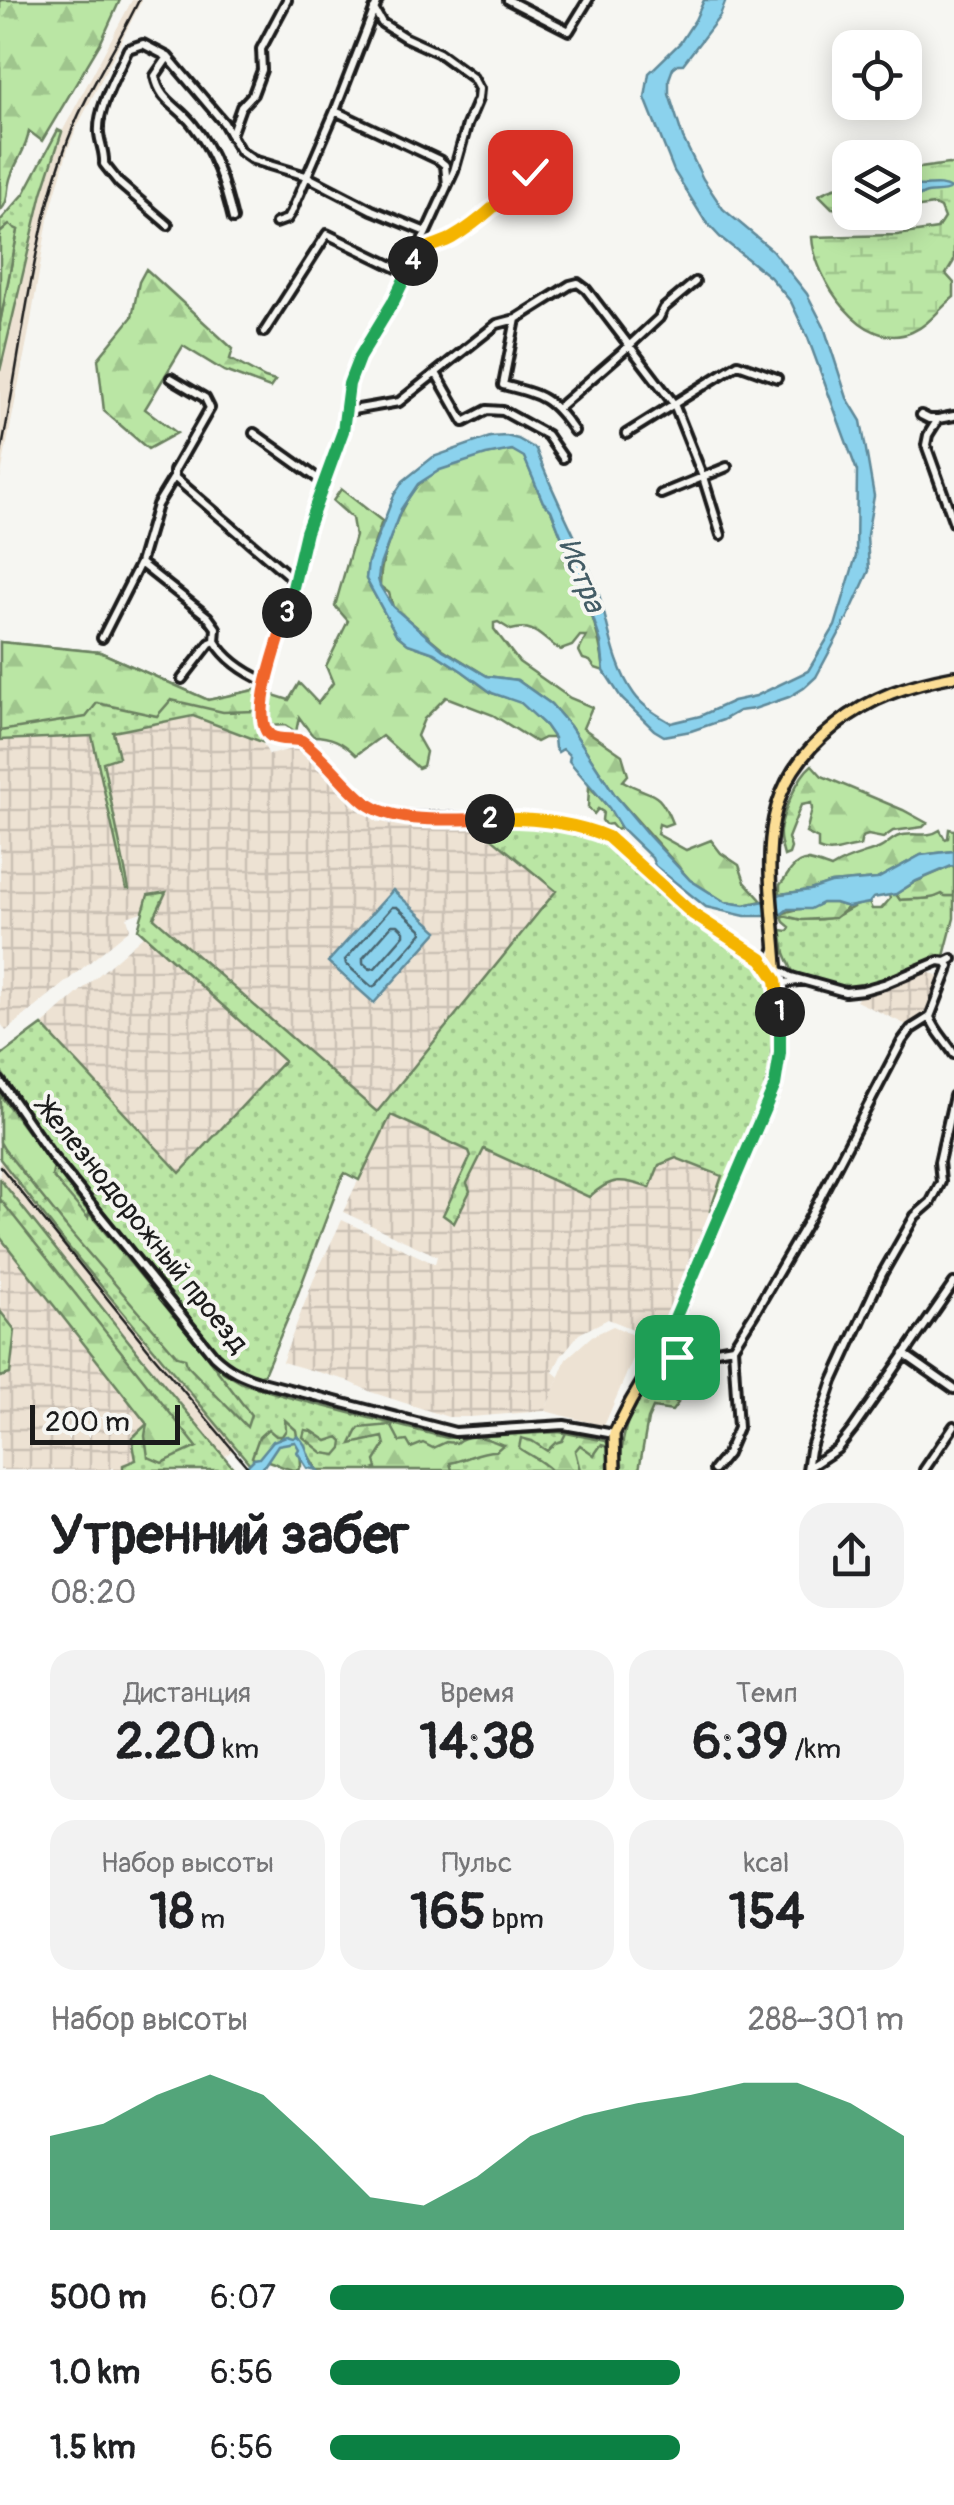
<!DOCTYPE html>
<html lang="ru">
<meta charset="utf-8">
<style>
:root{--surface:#fff;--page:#f2f2f2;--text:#202124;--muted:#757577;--accent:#0b8043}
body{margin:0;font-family:Pangolin,sans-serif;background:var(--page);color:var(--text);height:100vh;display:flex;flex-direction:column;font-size:38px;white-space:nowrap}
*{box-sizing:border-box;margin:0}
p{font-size:32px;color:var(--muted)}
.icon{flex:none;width:55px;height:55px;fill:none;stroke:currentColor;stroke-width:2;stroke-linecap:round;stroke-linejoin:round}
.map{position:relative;height:1470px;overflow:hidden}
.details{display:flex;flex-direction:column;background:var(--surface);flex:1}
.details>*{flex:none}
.buttons{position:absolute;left:832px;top:30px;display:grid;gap:20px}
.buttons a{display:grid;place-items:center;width:90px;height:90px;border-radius:20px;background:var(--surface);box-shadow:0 5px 25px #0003;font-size:50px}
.scale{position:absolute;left:30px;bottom:25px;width:150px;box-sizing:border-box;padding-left:10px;border:5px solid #1c1c1c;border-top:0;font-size:28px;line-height:35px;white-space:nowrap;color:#1c1c1c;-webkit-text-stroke:8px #f6f6f2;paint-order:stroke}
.pin{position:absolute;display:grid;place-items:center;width:85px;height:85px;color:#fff;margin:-42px;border-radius:20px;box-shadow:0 5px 15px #0006}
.km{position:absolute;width:50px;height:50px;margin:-25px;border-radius:50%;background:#222;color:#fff;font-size:28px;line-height:50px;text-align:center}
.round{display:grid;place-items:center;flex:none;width:105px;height:105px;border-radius:30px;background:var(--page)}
.overview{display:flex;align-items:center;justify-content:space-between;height:170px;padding:0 50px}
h1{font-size:55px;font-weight:800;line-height:75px}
.metrics{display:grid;grid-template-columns:repeat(3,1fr);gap:15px;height:170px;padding:10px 50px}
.metrics div{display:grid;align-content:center;border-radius:25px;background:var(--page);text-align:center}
.metrics b{font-size:50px;font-weight:800}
.metrics small{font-size:28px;font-weight:400}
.metrics p{font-size:28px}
.chart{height:280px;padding:20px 50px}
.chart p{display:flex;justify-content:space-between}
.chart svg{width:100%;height:180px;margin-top:10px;fill:var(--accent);opacity:.7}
ul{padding:0 50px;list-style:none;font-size:32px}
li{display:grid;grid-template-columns:160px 120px 1fr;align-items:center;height:75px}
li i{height:25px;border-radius:12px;background:var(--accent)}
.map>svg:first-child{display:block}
.built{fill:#ede2d3}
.industrial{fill:url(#industrial-grid)}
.grass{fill:url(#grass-dots);stroke:#6b8160;stroke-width:2.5}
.forest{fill:url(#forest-firs);stroke:#6b8160;stroke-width:2.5}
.wetland{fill:url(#wetland-marsh);stroke:#6b8160;stroke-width:2.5}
.water{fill:#8bd2ed;stroke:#5f8999;stroke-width:2.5}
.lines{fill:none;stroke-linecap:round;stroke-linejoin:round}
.shore{stroke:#486570;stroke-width:2.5}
.minor-casing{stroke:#1c1c1c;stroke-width:14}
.major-casing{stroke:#1c1c1c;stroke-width:16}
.minor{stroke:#f6f6f2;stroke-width:6}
.major{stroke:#fcde96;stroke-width:9}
.rail{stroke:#1c1c1c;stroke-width:2.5}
.split-1-casing{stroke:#fff;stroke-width:20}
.split-2-casing{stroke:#fff;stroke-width:20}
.split-3-casing{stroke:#fff;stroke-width:20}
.split-4-casing{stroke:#fff;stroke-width:20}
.split-5-casing{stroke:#fff;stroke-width:20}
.split-1{stroke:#22a559;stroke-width:12}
.split-2{stroke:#f5b400;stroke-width:12}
.split-3{stroke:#f0652b;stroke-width:12}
.split-4{stroke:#22a559;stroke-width:12}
.split-5{stroke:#f5b400;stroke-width:12}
.labels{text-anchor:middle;stroke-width:8;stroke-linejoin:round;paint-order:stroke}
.street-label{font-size:28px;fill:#1c1c1c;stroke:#f6f6f2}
.water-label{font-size:30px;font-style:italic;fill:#435c65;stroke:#f6f6f2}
</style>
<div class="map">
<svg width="954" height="1470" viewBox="0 0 954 1470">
<defs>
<pattern id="industrial-grid" width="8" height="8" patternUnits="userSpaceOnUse" patternTransform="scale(2.5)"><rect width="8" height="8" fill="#ede2d3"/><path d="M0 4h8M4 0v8" fill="none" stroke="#cbc1b5"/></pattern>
<pattern id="grass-dots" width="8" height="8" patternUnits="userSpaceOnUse" patternTransform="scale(2.5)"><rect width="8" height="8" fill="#bae6a4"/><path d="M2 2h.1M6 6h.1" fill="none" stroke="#9fc58d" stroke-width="1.8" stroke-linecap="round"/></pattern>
<pattern id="forest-firs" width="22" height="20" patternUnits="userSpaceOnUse" patternTransform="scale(2.5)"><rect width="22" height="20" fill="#bae6a4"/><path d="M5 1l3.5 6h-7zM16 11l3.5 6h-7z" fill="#9fc58d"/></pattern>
<pattern id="wetland-marsh" width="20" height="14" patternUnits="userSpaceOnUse" patternTransform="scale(2.5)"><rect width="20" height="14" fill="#bae6a4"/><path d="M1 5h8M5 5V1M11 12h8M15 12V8" fill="none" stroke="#9fc58d"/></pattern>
</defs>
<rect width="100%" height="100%" fill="#f6f6f2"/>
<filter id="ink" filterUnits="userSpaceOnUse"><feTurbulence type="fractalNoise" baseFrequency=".01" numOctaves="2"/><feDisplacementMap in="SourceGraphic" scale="20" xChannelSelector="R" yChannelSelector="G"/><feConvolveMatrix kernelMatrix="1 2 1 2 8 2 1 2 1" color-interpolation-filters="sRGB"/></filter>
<g filter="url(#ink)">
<path class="built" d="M132,0H142L76,129L68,149L48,219L30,326L0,479V371L42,193L62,132Z
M0,1159L35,1206L236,1447L224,1457L27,1214L0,1179Z
M613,1326L647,1341L635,1354L604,1426L545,1411L566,1359L592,1336Z"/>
<path class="industrial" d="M193,716L262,742L269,755L296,748L377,822H472L556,890L376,1112L153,918L165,894L148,895L144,911L127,917L130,929L6,1031L0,1022V740L92,736L128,889L103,761L113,732Z
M144,935L284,1061L180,1173L42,1025Z
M923,971L937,975L941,979L921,1019L911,1027L856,1001L861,994Z
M390,1114L469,1150L471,1155L443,1214L454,1222L470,1191L466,1184L483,1149L588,1196L602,1185L619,1179L650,1188L659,1164L676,1158L722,1176L705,1224L658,1339L608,1319L579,1334L561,1356L553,1372L559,1377L545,1411L470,1417H448L371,1392L346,1380L282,1362L315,1276L342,1220L435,1264L437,1256L343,1212Z
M0,1234L147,1424L136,1460L123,1465V1470H114L113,1468L106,1470H0V1377L10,1373L15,1330L0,1311Z"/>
<path class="grass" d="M58,130L62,132L42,193L0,371V323L18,230L7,227L0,233V221L24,194Z
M0,642L100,652L208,700L259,689L256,711L262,742L193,716L113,732L119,757L103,762L129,889H126L92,736L0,740Z
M529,821L570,826L584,829L609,841L687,914L764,967L772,978L775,1011L770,1071L762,1102L715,1213L710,1211L722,1176L676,1158L659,1165L650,1188C621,1179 613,1176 589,1197L484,1149L467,1183L470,1191L454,1223L443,1215L471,1156L469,1151L391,1115L359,1180L345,1173L341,1179L294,1304L264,1374L258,1376L238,1369L217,1354L181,1306L50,1145L0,1070V1056L42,1025L180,1173L284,1061L138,929L148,895L166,892L154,918L377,1112L556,891L472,822Z
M896,894L900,900C915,898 929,901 942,894L946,896H954V918L944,956L863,986L849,988L836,986L804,978L792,970L785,953L781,930L788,931L790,927L784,922L781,915C794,920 826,922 839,915C851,909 854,904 869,903L872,909H881L890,899L889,895Z
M0,1092L77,1198L223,1372L242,1383L288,1397L447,1438L559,1432L606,1441L609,1447V1470H317L306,1451L254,1459L250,1464L66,1244L0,1159Z
M0,1179L142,1358L235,1470H123V1465L136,1460L132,1438L147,1424L0,1234Z
M0,1311L15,1330L10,1374L0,1377Z
M673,1365L671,1399L678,1403L672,1411L653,1408L648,1419L639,1470H620C622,1428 630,1402 660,1371L662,1374L666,1372V1369Z"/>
<path class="forest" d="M0,0H120L101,42L42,141L29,131C27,149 15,162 10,179C6,192 10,201 0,211Z
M9,225L18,230L0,323V233Z
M146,269L233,349L230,359L265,378L275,381L270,388L224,371L183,346L145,409L177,433L148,449L104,411L98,359L132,317L139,282Z
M512,450L524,456L543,502L551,510C571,563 598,615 604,671L595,668L590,661L583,659L579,651L586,636H580L572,646L561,650C540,639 537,623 511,630L498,622L494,623V629L519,662L570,698L592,707L583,728L622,755L628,775L623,781C652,798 658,787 672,823L664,826L659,824L657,834L686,850L711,840L721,853L739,865L745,882L762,901L744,905L725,902L690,880L615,795L570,726L551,704L517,680L487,676L443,649L393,607L389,593L380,586C380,566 385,552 392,533C398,516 405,499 418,485C441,462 481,455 512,450Z
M341,489L382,521L368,562L366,579L396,634L408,644L434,653L462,671L492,693L521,702L545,725L554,738H544L536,742L493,715L446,697L424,719L417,736L426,752L423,766L418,768L382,736L356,755C343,742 331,736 313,736L299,717L296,732L285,725L269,726L270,694L289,700L299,683L318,703L333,683L326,666L348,621L335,606L355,536L352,518L333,501Z
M0,642L100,652L208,700L259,689L256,711L223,712L171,700L157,716L97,703L86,717L0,731Z
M812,765L822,776L903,810L927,823L923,827L893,831L883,838L868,835L862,837L860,846C845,847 833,856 818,849V839L806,833L812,809L811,803L801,805L788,838L791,848L789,854L784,856C782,848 779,840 780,831C782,813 798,776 812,765Z
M589,786L609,808L621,828L616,830L611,824L605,825L602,820L603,812L598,809L594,814L588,807Z
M949,829L954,830V851L921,855L877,879L831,883L810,890L780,894C780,880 779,888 786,877C800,854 808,860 831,868C846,858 861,855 878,849C886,846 892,838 899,836C914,831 927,839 940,830L945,839L948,838Z
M954,865V896H945L942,894C929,901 915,898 900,900L896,894L917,881Z
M822,903H835L848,907L835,918L802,920L781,915C794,906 806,912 822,903Z
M0,1095L54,1167L52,1176L88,1218L89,1213L204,1353L251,1415L247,1427L187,1365L185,1358L177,1356L71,1233L4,1149L0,1142Z
M0,1199L197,1447L162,1463L148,1457L145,1436L147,1424L0,1237Z
M285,1420L296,1430L297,1436L294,1439L300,1447L301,1466L298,1470C284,1470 281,1465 268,1461L267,1456L275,1443L291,1439L288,1436L273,1442L259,1459H254L252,1457L259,1437L268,1429L276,1436H282L286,1430Z
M391,1425L400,1442L407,1441L411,1448L423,1443L433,1448L446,1442L456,1443C470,1431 488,1439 503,1445L496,1451C477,1451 470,1459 450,1463L452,1470H373L377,1468L375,1461L385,1445L383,1437L351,1444L359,1428Z
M305,1430L312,1431L327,1441L339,1437L343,1441L342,1448L336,1455L323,1453L303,1437Z
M566,1433L606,1441L609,1447L601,1445L594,1455L580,1445L575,1451L580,1470H551C541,1460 530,1456 519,1448L521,1438L532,1441L547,1451L555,1443L562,1441Z"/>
<path class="wetland" d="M948,164L954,165V261L946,274L954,283V297C940,308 929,325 912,332C863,354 814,278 812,237L897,235L937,229L944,218L940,208L934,205L905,209V170Z
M850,181V210L832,208L819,195C829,188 840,188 850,181Z"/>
<path class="water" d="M704,0H726L720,16L683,64H678L673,68L669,79V94L683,138L703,179L723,209L772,250L807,294L824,327L847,398L861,421L874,496L867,535L869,571L848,617L816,677L804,688L789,697L754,709L739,711L723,720L691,731L664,736L654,730L622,699L604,671L601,642L591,612L551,510L543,502L524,457L512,450L486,455L440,470L418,484L401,509L380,565L378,579L380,586L393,607L443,650L487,676L517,680L551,704L570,726L615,795L649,836L690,880L725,902L744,905L765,901L781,894L810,890L831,883L877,879L921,855L954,851V865L916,881L896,894L873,898L869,903L848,907L835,903H822L810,909H788L779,916H745L706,907L655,866L652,858L621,828L609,808L569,761L570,756L563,749L558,752L555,748L554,738L545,725L521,703L492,693L462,671L434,653L408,644L396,634L366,579L368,562L394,495L403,481L433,457L490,437L506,436L518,439L536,449C552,493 575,534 593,577C608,615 610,660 634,694C643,707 658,715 671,723L700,716L733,701L756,696L808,671L835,626L856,556L857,471L808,338L791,302L770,277L720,237L705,221L674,171L645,98L649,73L680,43L695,20Z
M905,182C923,191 936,180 951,189C942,194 933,191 924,194C915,198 917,200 905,201Z
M393,890L438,931L374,1003L328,962Z
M286,1436L293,1438L297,1436C310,1445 306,1460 317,1470L307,1468L297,1452L299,1449L295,1442L278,1445L262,1469L243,1470L254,1459L259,1458L273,1441Z"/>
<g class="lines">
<path class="shore" d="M392,907H397L421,929L422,933L376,985L372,987L346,964L345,960Z
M392,925H398L404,931V935L375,968L370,969L363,963V958Z"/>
<defs>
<path id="minor" d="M508,0L569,31L588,0
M374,9L382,23L404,37L439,53L473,78L479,89L478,99L467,125L454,171L416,254L393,302L359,358L349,385L343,431L306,532L285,621L267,682L262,712L263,722L270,735L277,739L295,738L303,741L362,800L391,816L543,820L593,831L608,837L693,914L752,954L791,977L845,992L863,990L884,984L939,961L946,962L952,959
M168,57L155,76C160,102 178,105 193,125C215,152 225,186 233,219
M335,111L439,160L445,165L447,185
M231,135L241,107L253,94L262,70L261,49L287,0
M276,223L287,219L291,213L335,111L378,0
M168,225L119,183L104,164C105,153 100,144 99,133C97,108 118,72 128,49L143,44L168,57L224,123L240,151L253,160L306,176L372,210L426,232
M417,253L451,239L501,201L530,172L545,168
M516,319L570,285L578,283L586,289L674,404L703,477L721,535
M264,332L327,234L407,273
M436,373L464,422L487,410L503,411L547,435L563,458
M558,408L629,346L659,318L664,308L695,282
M347,411L399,402L497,324L516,319L503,385C542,395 551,397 574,431
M921,415L929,419H937
M954,416L938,419L928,435L926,445L954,523
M254,433L324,483
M626,434L738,364L777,378
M174,477L295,581
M661,494L727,467
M140,563L208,617L216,628L215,641C227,661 246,673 267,682
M102,638L140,563L157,505L174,477V471L210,408L205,398L171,378
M182,679L210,643L215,641
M774,950L771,957L762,959L772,971L779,988L784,983L798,981
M930,1017C935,1031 946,1041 954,1054
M0,1081L51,1155L214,1356C229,1370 242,1376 262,1382L455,1432L564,1425L614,1434
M662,1349L677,1357L733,1347
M904,1354L954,1389
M652,1367L677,1357
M808,1468L837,1449L853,1429L954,1283
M714,1470L727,1454L738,1428L733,1347L754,1314L808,1221L902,1041L911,1029L930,1017L948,971L949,966L946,962
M807,1470L810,1450L833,1381L882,1274L915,1216L931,1202L941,1182L939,1162L954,1096
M924,1470L954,1426"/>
<path id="major" d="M615,1470L614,1434L631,1401L662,1349L775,1085C783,1036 779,989 775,940C767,852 758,786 836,725C871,697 910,684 954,676"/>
</defs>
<use href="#minor" class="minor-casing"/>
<use href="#major" class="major-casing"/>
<use href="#minor" class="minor"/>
<use href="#major" class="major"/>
<path class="rail" d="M0,458C21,356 30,249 64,151C82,98 115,50 139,0
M0,1166L153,1355L250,1470"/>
</g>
</g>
<g class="lines" filter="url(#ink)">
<defs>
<path id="split-1" d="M677,1357L662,1349L775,1085L780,1053V1012"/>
<path id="split-2" d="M490,819C530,818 571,821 608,837L693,914L762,959L776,980L780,1012"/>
<path id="split-3" d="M287,613C281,637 247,720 271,736C280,741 293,738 302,741C326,759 343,784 365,802C394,825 454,819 490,819"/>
<path id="split-4" d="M287,613L306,532L343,431L349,384L359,358L393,302L413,261"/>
<path id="split-5" d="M413,261C420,246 438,246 452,238C481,221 506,196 530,172"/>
</defs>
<use href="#split-1" class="split-1-casing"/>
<use href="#split-2" class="split-2-casing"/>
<use href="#split-3" class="split-3-casing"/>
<use href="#split-4" class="split-4-casing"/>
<use href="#split-5" class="split-5-casing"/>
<use href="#split-1" class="split-1"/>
<use href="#split-2" class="split-2"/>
<use href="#split-3" class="split-3"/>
<use href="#split-4" class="split-4"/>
<use href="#split-5" class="split-5"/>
</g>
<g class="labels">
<g class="street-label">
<text transform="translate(143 1225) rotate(51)" y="10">Железнодорожный проезд</text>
</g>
<g class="water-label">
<text transform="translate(582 575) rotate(68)" y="10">Истра</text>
</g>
</g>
</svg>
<div class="buttons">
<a><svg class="icon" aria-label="locate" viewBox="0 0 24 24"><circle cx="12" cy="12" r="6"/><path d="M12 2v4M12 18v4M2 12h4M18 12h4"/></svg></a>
<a><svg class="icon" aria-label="layers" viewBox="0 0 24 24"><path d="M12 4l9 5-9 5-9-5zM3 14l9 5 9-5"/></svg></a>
</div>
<div class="scale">200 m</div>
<div class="pin" style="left:677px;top:1357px;background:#1e9e55"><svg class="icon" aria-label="arrive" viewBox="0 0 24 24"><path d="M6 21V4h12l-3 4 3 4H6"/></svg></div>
<div class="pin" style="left:530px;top:172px;background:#d93025"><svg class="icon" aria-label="check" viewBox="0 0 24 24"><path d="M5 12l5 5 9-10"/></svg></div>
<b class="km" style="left:780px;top:1012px">1</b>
<b class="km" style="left:490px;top:819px">2</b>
<b class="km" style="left:287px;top:613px">3</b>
<b class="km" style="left:413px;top:261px">4</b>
</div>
<section class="details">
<div class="overview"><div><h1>Утренний забег</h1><p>08:20</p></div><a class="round"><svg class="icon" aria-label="share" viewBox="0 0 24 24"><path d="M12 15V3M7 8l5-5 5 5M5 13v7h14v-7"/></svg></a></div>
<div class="metrics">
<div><p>Дистанция</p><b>2.20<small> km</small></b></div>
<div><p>Время</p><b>14:38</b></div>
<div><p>Темп</p><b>6:39<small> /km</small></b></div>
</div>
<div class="metrics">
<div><p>Набор высоты</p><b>18<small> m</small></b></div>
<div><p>Пульс</p><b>165<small> bpm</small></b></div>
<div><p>kcal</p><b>154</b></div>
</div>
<div class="chart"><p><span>Набор высоты</span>288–301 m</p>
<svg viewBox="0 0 160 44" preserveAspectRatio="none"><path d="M0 44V21L10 18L20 11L30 6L40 11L50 23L60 36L70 38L80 31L90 21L100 16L110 13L120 11L130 8L140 8L150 13L160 21V44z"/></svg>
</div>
<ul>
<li><b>500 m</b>6:07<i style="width:100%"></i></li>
<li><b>1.0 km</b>6:56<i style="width:61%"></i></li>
<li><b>1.5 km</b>6:56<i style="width:61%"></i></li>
</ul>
</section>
